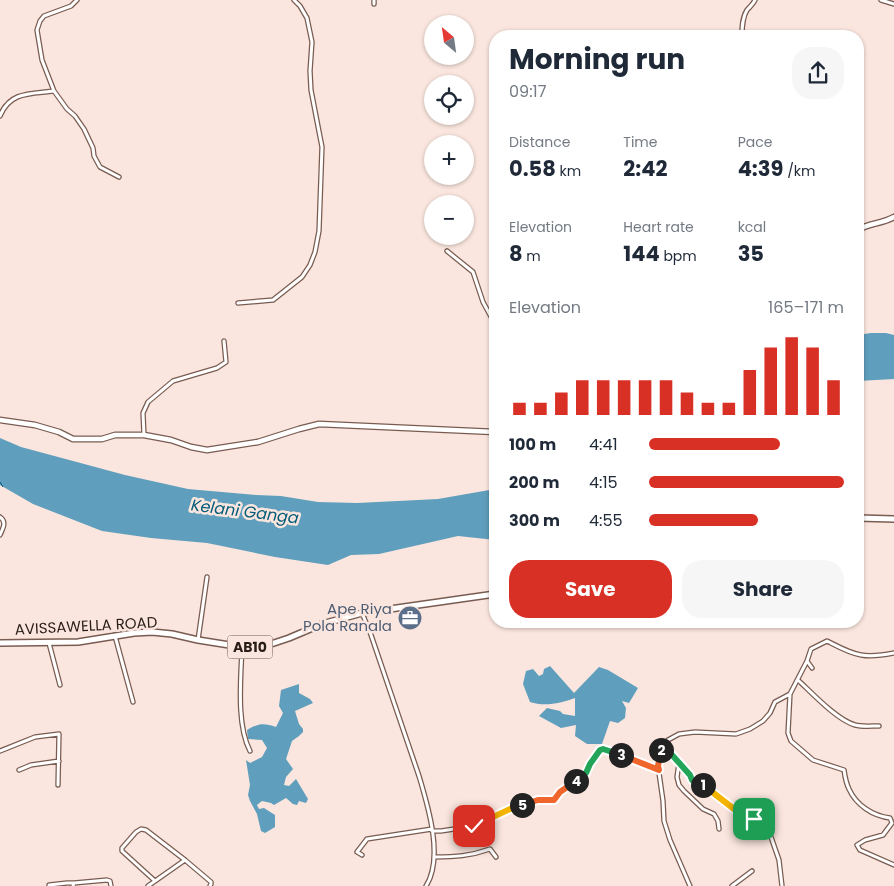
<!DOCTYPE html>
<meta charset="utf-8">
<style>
:root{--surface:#fff;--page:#f6f6f7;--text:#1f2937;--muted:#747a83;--accent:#d93025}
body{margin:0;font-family:Poppins,sans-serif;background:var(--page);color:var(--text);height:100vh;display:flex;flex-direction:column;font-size:19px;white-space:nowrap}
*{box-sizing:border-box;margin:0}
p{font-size:16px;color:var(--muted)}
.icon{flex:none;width:28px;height:28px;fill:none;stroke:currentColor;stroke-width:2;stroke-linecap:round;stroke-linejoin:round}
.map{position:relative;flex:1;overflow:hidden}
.drawer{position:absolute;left:489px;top:30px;width:375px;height:598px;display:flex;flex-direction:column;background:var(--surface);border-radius:20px;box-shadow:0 1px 4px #0004}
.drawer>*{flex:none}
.needle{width:32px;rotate:331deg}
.fabs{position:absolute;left:424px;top:15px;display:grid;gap:10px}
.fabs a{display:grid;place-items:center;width:50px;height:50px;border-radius:50%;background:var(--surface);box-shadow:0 1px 4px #0004;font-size:25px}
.pin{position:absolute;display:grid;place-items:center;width:42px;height:42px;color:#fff;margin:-21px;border-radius:10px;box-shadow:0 2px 8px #0006}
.km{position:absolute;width:25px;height:25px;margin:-12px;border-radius:50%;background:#222;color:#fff;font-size:14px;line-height:25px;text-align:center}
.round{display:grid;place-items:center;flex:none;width:52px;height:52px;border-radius:20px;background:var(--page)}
.summary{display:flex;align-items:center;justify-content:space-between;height:85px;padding:0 20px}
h1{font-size:28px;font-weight:700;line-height:38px}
.stats{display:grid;grid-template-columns:repeat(3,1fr);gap:8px;height:85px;padding:5px 20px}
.stats div{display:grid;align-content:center}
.stats b{font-size:21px;font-weight:700}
.stats small{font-size:14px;font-weight:400}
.stats p{font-size:14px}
.chart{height:140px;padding:10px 20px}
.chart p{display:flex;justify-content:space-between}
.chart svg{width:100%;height:90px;margin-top:5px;stroke:var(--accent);stroke-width:6}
.cta{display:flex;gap:10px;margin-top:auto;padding:10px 20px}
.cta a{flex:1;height:58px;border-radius:20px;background:var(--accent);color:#fff;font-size:20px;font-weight:700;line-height:58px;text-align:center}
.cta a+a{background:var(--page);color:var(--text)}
ul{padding:0 20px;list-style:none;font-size:16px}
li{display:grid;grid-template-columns:80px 60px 1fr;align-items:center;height:38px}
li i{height:12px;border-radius:6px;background:var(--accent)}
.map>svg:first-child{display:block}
.water{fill:#5f9ebc}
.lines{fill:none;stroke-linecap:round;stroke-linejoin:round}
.ferry{stroke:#005a78;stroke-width:1;stroke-dasharray:6 5;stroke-linecap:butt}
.street-casing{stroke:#795c51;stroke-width:5.5}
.secondary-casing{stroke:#795c51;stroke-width:7}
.primary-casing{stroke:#795c51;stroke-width:8}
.street{stroke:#fff;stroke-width:3}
.secondary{stroke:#fff;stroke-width:4.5}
.primary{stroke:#fff;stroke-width:5}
.split-1-casing{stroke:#fff;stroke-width:10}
.split-2-casing{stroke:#fff;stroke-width:10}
.split-3-casing{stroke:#fff;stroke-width:10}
.split-4-casing{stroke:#fff;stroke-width:10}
.split-5-casing{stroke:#fff;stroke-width:10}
.split-6-casing{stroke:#fff;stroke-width:10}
.split-1{stroke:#f5b400;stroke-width:6}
.split-2{stroke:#22a559;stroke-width:6}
.split-3{stroke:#f0652b;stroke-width:6}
.split-4{stroke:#22a559;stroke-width:6}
.split-5{stroke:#f0652b;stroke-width:6}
.split-6{stroke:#f5b400;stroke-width:6}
.labels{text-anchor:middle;stroke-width:5;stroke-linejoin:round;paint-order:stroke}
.shield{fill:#fae6de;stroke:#685953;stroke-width:1}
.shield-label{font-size:14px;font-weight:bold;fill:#291d18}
.service-label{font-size:15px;fill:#4e5e75;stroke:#fae6de;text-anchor:end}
.street-label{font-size:15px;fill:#291d18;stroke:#fae6de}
.water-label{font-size:16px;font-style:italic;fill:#005a78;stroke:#fae6de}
</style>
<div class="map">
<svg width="894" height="886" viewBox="0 0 894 886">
<rect width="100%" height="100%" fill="#fae6de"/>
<path class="water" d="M871,333H886L894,335V379L858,381V335Z
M0,438L21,447L125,475L188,489L256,495L281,496L318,502L357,503L438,499L495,489V540L458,536L379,554L351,555L328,565L275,557L207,543L151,538L102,531L33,504L0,485Z
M550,666L574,693L599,667L608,670L638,688L629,703L622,701L626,708L625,718L618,723L610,721L602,744H587L575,736L576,725L561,728L539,716L547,708L560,711L563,714L575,716V698C561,703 545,707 530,702L523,684L526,671L533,669L539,676L543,674L544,669Z
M299,684V693L310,699L313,703L295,711L299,724L303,729V732L299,736L292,741L286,759L293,769L286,777L284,785L289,786L296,779L308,799L306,803L299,801L297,805L293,804L286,798L274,805L271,803L262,801L257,805L259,809L264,808L275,815V827L265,833L261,831L257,814L250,801L248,795L250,785L246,760L250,763L262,757L267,748L262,740L248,739L247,730C259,723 264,723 276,727L283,713L279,706L281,690Z"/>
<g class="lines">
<path class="ferry" d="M0,482L3,487"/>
<defs>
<path id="street" d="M77,0L71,6L44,16L40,21L37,30L42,60L54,91L67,109L75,116L84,129L93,148L94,156L100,167L119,177
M881,0L894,4
M374,4V0
M742,36C742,28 742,18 747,10C750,7 753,4 755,0
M0,116C10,91 31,94 54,91
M447,251L473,272L483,302L495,324
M238,303L273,300L302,277L310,265L315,252L319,231L322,147L311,90L310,71L312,42L307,18L300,6L294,0
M144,435L143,413L148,402L173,381L217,368L226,362L224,341
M0,517C7,522 3,528 0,535
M362,613L370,632L419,776C428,806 444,858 426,886
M115,636L133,702
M198,640L207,577
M49,643L60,685
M242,647C241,678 236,724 250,751
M807,661L812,668
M798,680C812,693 837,720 855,725C862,727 871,726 879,726
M790,694L788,733L791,741L813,760L844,770C845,777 846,783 849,789C856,805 873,816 890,818L892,823L883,835L865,840L857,845L860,850L894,865
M665,745L690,775L692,780L699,783L708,788L738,812L754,819L771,837L779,860L782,886
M0,751L35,737L59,734L58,785
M679,763L677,777L679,785L684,791L703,809L714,814L718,821L719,829
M19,770L31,765L59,761
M432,831H441L474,826L512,809L538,800H554L560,792L586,773L590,764L601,750C613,749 646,765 659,770
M362,855L357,852L367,839L432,829
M435,857C455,857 470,856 490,849L496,857
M185,860L211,882V884L210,886
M49,885L67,883H74
M73,886L74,883L107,880L110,881L111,886
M148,886L185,860L146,830L141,829L136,832L122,848V851L155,881
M690,886L670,840L664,821L663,801L658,766L661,750L668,740L679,734L695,732L736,734L750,729L763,721L770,713L775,702L790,694L807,661L811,649L827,641C837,646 849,653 861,655C871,657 884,655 894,653
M732,886L752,871"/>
<path id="secondary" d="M858,230C869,223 882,224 894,217
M0,420L35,425L59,432L73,439H102L115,435H144L171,440L191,447L207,450L258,442L299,429L319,424L495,432"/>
<path id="primary" d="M858,518L894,519
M0,643L78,642L134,633L152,632L172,634L198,640L242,647H258L268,645L289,638L322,624L362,613L495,594"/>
</defs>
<use href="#street" class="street-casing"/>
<use href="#secondary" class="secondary-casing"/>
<use href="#primary" class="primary-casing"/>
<use href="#street" class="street"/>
<use href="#secondary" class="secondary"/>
<use href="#primary" class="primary"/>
</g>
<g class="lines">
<defs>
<path id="split-1" d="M703,785L738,812L754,819"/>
<path id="split-2" d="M661,750L664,746L690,775L692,780L703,785"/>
<path id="split-3" d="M621,755L659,770L658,766L661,750"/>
<path id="split-4" d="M576,781L586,773L590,764L600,750L603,749L621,755"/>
<path id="split-5" d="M522,805L538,800H554L560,792L576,781"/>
<path id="split-6" d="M474,826L512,808L522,805"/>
</defs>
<use href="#split-1" class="split-1-casing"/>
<use href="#split-2" class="split-2-casing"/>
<use href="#split-3" class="split-3-casing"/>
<use href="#split-4" class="split-4-casing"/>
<use href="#split-5" class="split-5-casing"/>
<use href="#split-6" class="split-6-casing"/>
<use href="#split-1" class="split-1"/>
<use href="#split-2" class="split-2"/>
<use href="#split-3" class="split-3"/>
<use href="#split-4" class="split-4"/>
<use href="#split-5" class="split-5"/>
<use href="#split-6" class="split-6"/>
</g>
<defs>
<symbol id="office-disc" viewBox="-11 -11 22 22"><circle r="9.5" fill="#5c6f8a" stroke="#fae6de"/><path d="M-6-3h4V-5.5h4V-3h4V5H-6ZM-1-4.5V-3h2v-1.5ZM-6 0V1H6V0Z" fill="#fff"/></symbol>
</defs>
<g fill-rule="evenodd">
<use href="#office-disc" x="396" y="604" width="28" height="28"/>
</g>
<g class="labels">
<rect class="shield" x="227.5" y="635.5" width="45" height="23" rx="4"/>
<g class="shield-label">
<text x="250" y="652">AB10</text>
</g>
<g class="service-label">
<text x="392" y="614">Ape Riya<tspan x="392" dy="17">Pola Ranala</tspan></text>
</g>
<g class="street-label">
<text transform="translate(86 626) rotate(-3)" y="5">AVISSAWELLA ROAD</text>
</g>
<g class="water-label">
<text transform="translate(245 511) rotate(7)" y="6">Kelani Ganga</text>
</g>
</g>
</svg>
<div class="fabs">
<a><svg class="needle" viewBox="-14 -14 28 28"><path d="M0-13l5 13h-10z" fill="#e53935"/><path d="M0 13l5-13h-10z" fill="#747a83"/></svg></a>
<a><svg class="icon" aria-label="locate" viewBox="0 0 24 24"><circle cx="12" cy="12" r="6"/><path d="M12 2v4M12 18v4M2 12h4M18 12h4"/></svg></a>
<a>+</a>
<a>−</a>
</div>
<div class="pin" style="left:754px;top:819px;background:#1e9e55"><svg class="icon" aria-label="arrive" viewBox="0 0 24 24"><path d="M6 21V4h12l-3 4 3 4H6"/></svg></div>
<div class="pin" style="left:474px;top:826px;background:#d93025"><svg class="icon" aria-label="check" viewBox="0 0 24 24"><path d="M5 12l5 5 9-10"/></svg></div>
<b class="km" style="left:703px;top:785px">1</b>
<b class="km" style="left:661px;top:750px">2</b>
<b class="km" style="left:621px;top:755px">3</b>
<b class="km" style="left:576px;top:781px">4</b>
<b class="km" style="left:522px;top:805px">5</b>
<section class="drawer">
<div class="summary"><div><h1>Morning run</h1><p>09:17</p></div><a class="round"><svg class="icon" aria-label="share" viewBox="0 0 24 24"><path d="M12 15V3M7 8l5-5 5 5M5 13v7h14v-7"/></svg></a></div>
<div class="stats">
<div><p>Distance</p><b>0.58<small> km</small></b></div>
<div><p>Time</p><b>2:42</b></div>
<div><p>Pace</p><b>4:39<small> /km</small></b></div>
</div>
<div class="stats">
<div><p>Elevation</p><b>8<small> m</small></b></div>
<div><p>Heart rate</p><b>144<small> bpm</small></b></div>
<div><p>kcal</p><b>35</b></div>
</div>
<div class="chart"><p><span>Elevation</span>165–171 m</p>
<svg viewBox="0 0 160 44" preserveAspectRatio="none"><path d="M5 44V38M15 44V38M25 44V33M35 44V27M45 44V27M55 44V27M65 44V27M75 44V27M85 44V33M95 44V38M105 44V38M115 44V22M125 44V11M135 44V6M145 44V11M155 44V27"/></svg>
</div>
<ul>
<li><b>100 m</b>4:41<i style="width:67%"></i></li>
<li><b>200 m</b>4:15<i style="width:100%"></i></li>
<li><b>300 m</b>4:55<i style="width:56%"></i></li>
</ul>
<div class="cta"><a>Save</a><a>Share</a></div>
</section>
</div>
